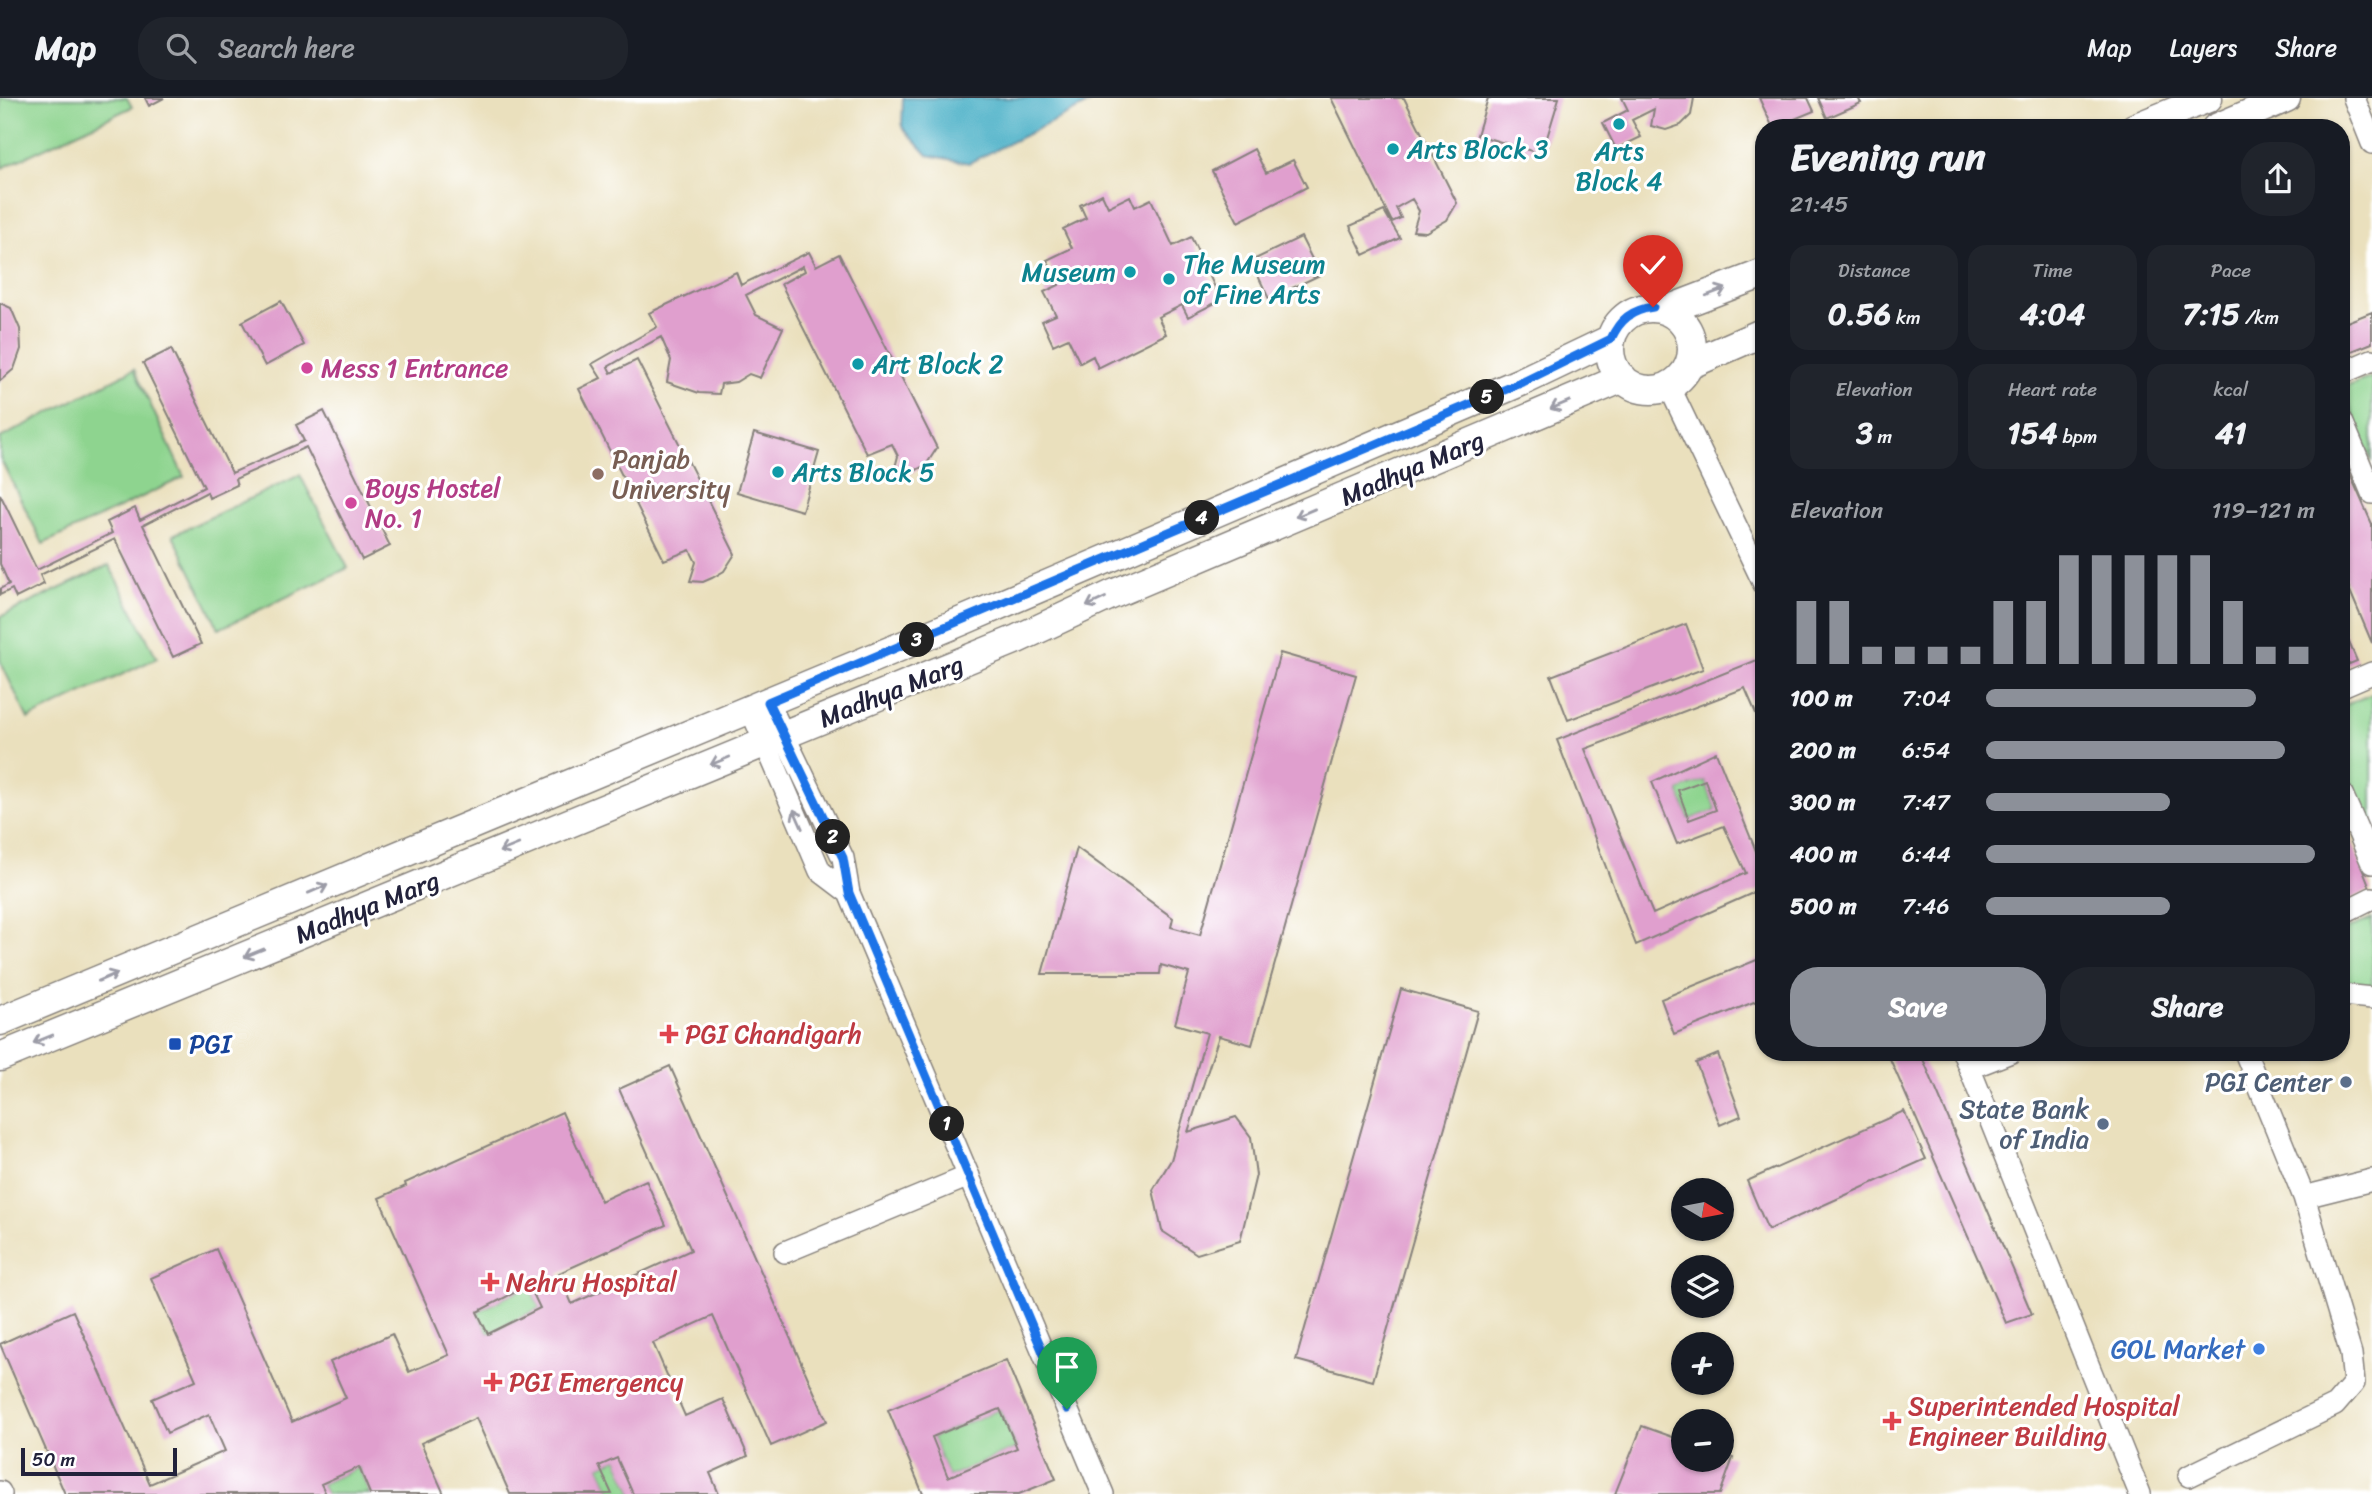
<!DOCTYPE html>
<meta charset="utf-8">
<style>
:root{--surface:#171b24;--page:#20242c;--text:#f1f3f6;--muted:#9ea1a6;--line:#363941;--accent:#8c9099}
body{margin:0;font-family:Sriracha,sans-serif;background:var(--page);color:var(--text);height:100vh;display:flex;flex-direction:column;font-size:26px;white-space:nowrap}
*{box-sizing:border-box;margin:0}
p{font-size:23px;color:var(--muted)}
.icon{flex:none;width:38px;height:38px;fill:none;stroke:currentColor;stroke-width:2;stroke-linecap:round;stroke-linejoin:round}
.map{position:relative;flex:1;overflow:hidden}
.details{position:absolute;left:1755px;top:21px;width:595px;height:942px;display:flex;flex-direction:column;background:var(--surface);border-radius:28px;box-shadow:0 2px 5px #0004}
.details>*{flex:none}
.needle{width:46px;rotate:100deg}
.buttons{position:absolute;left:1671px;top:1080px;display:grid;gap:14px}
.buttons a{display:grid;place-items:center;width:63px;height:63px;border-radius:50%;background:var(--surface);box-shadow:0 2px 5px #0004;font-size:35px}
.scale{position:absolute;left:21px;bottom:18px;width:156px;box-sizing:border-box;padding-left:7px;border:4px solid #22223b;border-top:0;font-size:19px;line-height:24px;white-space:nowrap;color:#22223b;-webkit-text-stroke:5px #fff;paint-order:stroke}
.pin{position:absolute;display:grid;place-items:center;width:60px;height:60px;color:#fff;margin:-72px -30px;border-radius:50% 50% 50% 0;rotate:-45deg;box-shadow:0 0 7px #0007}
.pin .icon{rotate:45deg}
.km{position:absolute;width:35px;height:35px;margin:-18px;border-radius:50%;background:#222;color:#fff;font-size:19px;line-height:35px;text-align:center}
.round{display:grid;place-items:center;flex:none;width:74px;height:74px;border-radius:28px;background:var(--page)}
.overview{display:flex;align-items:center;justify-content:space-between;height:119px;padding:0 35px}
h1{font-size:38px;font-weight:700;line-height:52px}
.figures{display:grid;grid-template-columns:repeat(3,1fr);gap:10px;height:119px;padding:7px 35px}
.figures div{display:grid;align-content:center;border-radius:18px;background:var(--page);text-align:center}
.figures b{font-size:30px;font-weight:700}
.figures small{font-size:19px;font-weight:400}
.figures p{font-size:19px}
.chart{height:196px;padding:14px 35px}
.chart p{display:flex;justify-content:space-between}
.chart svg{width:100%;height:126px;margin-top:7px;stroke:var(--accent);stroke-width:6}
.primary-button{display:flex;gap:14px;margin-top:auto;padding:14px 35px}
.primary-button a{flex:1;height:80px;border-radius:28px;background:var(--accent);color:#fff;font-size:28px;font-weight:700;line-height:80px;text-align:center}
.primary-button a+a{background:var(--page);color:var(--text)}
ul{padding:0 35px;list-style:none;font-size:23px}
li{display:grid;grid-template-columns:112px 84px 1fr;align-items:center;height:52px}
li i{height:18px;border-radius:9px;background:var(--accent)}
header{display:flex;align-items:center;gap:42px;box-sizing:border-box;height:98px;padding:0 35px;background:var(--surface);border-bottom:2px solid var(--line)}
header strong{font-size:33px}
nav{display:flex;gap:38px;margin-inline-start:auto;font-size:24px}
.search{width:490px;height:63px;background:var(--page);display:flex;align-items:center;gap:18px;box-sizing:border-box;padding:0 24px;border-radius:28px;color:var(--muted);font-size:26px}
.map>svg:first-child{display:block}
.green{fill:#8ed48f;stroke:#587b65;stroke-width:2}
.water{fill:#47afc6;stroke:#346880;stroke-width:2}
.building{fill:#e09fce;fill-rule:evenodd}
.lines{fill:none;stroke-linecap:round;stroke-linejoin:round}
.minor-casing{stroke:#86817c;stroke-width:24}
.major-casing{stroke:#86817c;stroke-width:31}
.minor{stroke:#fff;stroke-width:21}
.major{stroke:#fff;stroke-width:28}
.oneway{stroke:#9c9ca7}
.route-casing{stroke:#fff;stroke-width:14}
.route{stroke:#1a73e8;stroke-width:9}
.culture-dot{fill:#0f9aa8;stroke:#fff;stroke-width:2.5}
.hotel-dot{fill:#d1479c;stroke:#fff;stroke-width:2.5}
.education-dot{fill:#8d6e63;stroke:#fff;stroke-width:2.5}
.health-dot{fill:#e0444e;stroke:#fff;stroke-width:2.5}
.transit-dot{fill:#1a4fb4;stroke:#fff;stroke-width:2.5}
.service-dot{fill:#5c6f8a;stroke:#fff;stroke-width:2.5}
.shop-dot{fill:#3f7fe0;stroke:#fff;stroke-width:2.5}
.labels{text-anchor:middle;stroke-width:6;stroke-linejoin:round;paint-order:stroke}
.culture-label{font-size:26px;fill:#0d838f;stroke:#fff;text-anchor:start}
.hotel-label{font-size:26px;fill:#b23c85;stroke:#fff;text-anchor:start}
.education-label{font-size:26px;fill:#785e54;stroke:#fff;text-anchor:start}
.street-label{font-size:26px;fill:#22223b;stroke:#fff}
.health-label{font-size:26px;fill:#be3a42;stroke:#fff;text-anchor:start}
.transit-label{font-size:26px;fill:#164399;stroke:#fff;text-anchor:start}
.service-label{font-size:26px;fill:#4e5e75;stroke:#fff;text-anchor:end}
.shop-label{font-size:26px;fill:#366cbe;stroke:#fff;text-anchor:end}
</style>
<header>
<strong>Map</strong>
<div class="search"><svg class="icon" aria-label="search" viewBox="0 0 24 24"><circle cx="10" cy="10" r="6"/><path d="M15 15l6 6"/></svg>Search here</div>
<nav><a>Map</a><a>Layers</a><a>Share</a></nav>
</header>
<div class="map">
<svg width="2372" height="1396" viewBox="0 0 2372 1396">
<rect width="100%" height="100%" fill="#fff"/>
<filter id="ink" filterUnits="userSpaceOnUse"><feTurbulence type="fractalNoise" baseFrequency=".0143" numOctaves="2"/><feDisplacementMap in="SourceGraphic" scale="14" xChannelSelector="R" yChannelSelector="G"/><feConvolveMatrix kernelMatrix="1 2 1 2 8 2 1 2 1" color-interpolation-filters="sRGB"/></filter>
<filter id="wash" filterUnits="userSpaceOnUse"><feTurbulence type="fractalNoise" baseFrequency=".00686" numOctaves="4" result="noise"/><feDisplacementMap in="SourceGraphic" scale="28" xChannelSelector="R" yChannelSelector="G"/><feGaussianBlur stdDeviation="1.57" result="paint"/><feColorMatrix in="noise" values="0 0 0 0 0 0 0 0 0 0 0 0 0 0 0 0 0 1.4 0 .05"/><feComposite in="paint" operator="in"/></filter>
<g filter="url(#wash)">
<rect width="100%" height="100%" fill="#eae0bd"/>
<path class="green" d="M0,0H127L132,9L2,70Z
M134,271L184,379L43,446L0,360V340Z
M2372,279V364L2342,290Z
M300,377L348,470L219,531L173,437Z
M109,467L157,560L28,621L0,563V519Z
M2372,596V740L2342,668V608Z
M1705,682L1716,712L1689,722L1678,692Z
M2372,821V890L2342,887V833Z
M529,1187L540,1210L488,1236L477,1214Z
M1000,1311L1017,1350L948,1379L932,1339Z
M617,1360L633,1396H612L599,1368Z
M359,1369L370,1396H326L321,1386Z"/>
<path class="water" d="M903,0H1100L969,65L928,57L902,29Z"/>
<g id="blocks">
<path class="building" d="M145,0H164L149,8Z
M1331,0H1404L1457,105L1447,122L1426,134L1413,133L1419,113L1412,101L1396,110L1401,120L1392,124Z
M1488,0H1559L1542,56L1477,37Z
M1622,0H1694L1691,17L1681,27L1666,32L1651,28L1654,11L1632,22L1641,39L1616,51L1603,25L1628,12Z
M1759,0H1808L1814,13L1773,30Z
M1818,0H1858L1861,5L1827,20Z
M1254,51L1266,75L1293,62L1307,89L1238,124L1212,73Z
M1102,96L1108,109L1130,98L1135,109L1151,101L1173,148L1191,139L1221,202L1188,219L1182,207L1158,219L1166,236L1098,270L1093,258L1080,265L1068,240L1053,247L1042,223L1056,217L1044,194L1059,187L1047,162L1072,150L1063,131L1086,120L1080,107Z
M1384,113L1400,140L1364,157L1350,128Z
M1301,139L1320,177L1269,201L1251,163Z
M809,154L816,168L839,156L937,350L926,367L905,378L893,377L898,358L892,346L867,356L781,186L805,173L803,168L746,197L756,217L783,230L760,280L749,276L736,284L721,286L719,296L699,295L667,284L671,262L661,239L635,253L608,269L611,275L637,262L735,456L724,473L712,480L703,484L690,483L696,464L690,452L664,462L579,291L601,280L592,266L657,229L649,215L736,174L741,187Z
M281,203L304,247L265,268L242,224Z
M0,205L11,210L20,231L21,251L14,271L0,283Z
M2372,214V245L2342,257V226Z
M171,251L232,375L304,343L296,327L324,313L390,448L362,462L306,349L235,381L237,387L209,400L207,394L143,427L201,546L173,559L115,441L40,477L44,486L16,500L12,491L0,497V491L9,486L0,466V396L37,472L112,435L107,424L135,410L140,422L204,389L143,265Z
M754,335L819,354L802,413L737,394Z
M2345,365L2372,426V545L2342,474V366Z
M1686,526L1703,571L1568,622L1551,578Z
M2342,528L2357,563L2342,569Z
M1280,555L1356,577L1252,947L1219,938L1188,1034L1236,1019L1251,1039L1256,1077L1240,1143L1197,1156L1162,1133L1153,1092L1171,1062L1207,935L1175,926L1189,875L1161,867L1160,876H1042L1077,750L1173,820L1171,829L1200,837Z
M1757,562L1764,579V634L1745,590L1585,651L1653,816L1746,775L1724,728L1677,746L1652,684L1716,654L1764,773V790L1636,847L1557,642ZM1705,682L1716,712L1689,722L1678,692Z
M2342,719L2371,792L2342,805Z
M1764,859V900L1674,936L1661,901Z
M1401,891L1478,913L1373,1283L1296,1262Z
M1887,954H1920L2032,1216L2006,1225Z
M1718,956L1741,1018L1720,1027L1696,965Z
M670,968L827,1323L771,1348L713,1218L653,1245L685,1318L723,1301L748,1358L710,1375L719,1396H633L617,1360L599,1368L612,1396H510L476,1320L421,1345L444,1396H370L359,1369L321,1386L326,1396H65L0,1246L73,1213L150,1386L225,1353L209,1316L167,1335L152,1301L196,1282L151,1180L216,1151L292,1324L346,1300L330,1264L392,1236L409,1274L449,1257L379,1100L406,1088L405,1085L562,1014L601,1103L646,1082L666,1127L559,1175L572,1206L691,1152L619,991ZM529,1187L540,1210L488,1236L477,1214Z
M1904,1013L1926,1061L1768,1132L1747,1083Z
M1006,1262L1056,1381L1019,1396H923L888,1312ZM1000,1311L1017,1350L948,1379L932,1339Z
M1642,1328L1684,1343V1362H1722V1356L1733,1360L1720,1396H1615Z"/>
</g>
</g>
<g filter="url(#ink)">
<use href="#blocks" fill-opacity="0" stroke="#86817c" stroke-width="2"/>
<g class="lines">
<defs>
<path id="minor" d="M2354,0L2372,45
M2342,275L2372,262
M1669,288L1764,486
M2342,323L2372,395
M2342,588L2372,575
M768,604L843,760L849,795L1103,1396
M751,612L820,773L849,795
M2342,696L2372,765
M2342,815L2372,800
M2342,897L2372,900
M1963,954L2140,1396
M1970,970L2011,954
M2304,1099L2372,1082
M785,1154L969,1078
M2189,1378L2335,1307L2354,1285L2351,1256L2304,1099L2245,954
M0,1394L1,1396"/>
<path id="major" d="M2134,30L2208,0
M2216,30L2286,0
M1610 251a41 41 0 1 1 82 0a41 41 0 1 1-82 0Z
M1667,212L1764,175
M1689,267L1764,234
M0,923L962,523L1523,283L1611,241
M0,959L1017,541L1111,497L1623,280"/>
</defs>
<use href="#minor" class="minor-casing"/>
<use href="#major" class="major-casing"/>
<use href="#minor" class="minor"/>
<use href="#major" class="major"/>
</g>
<defs><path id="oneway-shaft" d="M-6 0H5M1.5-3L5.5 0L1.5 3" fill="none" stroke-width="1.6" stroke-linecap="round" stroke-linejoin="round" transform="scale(1.75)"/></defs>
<g class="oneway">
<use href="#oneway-shaft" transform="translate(1716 194) rotate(-21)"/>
<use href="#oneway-shaft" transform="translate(1560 307) rotate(157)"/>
<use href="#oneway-shaft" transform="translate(1305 415) rotate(157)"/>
<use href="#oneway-shaft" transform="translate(1096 504) rotate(155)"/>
<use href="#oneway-shaft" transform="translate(720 663) rotate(158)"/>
<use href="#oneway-shaft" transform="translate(798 721) rotate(-114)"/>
<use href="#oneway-shaft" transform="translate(509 750) rotate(158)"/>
<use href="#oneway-shaft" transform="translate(318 791) rotate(-23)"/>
<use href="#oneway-shaft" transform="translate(254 855) rotate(158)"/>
<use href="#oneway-shaft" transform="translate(108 879) rotate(-23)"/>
<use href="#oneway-shaft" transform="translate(43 941) rotate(158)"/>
</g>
</g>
<g class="lines" filter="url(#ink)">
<defs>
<path id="route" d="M1067,1311L849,795L843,760L768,604L1523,284L1611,241C1620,221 1632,212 1653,209"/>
</defs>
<use href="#route" class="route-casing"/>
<use href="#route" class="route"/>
</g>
<g class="culture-dot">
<circle cx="1619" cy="26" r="7"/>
<circle cx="1393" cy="51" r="7"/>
<circle cx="1130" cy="174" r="7"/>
<circle cx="1169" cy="181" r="7"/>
<circle cx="858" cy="266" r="7"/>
<circle cx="778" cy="374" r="7"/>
</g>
<g class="hotel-dot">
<circle cx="307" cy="270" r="7"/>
<circle cx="351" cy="405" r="7"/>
</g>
<circle class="education-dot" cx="598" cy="376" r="7"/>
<g class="health-dot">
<path d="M665.5 925.5h7v7h7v7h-7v7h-7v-7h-7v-7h7z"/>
<path d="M486.5 1173.5h7v7h7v7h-7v7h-7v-7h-7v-7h7z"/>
<path d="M489.5 1273.5h7v7h7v7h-7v7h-7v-7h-7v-7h7z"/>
<path d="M1888.5 1312.5h7v7h7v7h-7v7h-7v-7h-7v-7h7z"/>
</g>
<rect class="transit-dot" x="168" y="939" width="14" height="14" rx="3.5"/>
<g class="service-dot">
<circle cx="2346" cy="984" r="7"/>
<circle cx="2103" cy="1026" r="7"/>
</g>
<circle class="shop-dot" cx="2259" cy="1251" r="7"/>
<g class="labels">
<g class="culture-label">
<text x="1407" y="60">Arts Block 3</text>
<text x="1619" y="62" text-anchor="middle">Arts<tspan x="1619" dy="30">Block 4</tspan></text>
<text x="1183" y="175">The Museum<tspan x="1183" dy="30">of Fine Arts</tspan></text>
<text x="1116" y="183" text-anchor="end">Museum</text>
<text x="872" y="275">Art Block 2</text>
<text x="792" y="383">Arts Block 5</text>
</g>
<g class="hotel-label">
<text x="321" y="279">Mess 1 Entrance</text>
<text x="365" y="399">Boys Hostel<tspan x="365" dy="30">No. 1</tspan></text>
</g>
<g class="education-label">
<text x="612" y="370">Panjab<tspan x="612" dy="30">University</tspan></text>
</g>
<g class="street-label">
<text transform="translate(1412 370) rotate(-23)" y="9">Madhya Marg</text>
<text transform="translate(891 593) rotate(-22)" y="9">Madhya Marg</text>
<text transform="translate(367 809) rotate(-22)" y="9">Madhya Marg</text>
</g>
<g class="health-label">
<text x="685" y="945">PGI Chandigarh</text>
<text x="506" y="1193">Nehru Hospital</text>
<text x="509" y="1293">PGI Emergency</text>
<text x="1908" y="1317">Superintended Hospital<tspan x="1908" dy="30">Engineer Building</tspan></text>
</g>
<g class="transit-label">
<text x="189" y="955">PGI</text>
</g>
<g class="service-label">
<text x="2332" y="993">PGI Center</text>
<text x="2089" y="1020">State Bank<tspan x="2089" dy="30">of India</tspan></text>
</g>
<g class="shop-label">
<text x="2245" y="1260">GOL Market</text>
</g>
</g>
</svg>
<div class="buttons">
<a><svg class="needle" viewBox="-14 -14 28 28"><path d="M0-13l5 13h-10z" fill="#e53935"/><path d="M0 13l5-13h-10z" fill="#9ea1a6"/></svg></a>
<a><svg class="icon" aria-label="layers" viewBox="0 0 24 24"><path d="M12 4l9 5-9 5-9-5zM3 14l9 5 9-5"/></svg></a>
<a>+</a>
<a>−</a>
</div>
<div class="scale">50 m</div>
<div class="pin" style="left:1067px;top:1311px;background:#1e9e55"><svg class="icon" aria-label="arrive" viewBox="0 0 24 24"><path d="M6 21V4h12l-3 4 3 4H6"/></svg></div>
<div class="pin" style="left:1653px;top:209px;background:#d93025"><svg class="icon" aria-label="check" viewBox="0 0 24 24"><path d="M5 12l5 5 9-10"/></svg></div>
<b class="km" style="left:947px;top:1026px">1</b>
<b class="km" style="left:833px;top:739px">2</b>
<b class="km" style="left:917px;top:542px">3</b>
<b class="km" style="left:1202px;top:420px">4</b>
<b class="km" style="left:1487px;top:299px">5</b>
<section class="details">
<div class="overview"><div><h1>Evening run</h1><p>21:45</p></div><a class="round"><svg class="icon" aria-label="share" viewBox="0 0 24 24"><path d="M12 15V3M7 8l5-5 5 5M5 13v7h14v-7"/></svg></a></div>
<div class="figures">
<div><p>Distance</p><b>0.56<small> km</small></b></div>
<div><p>Time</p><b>4:04</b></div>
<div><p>Pace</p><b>7:15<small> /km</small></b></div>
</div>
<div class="figures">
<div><p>Elevation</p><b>3<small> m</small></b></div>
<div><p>Heart rate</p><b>154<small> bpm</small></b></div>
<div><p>kcal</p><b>41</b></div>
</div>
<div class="chart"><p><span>Elevation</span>119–121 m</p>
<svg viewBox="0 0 160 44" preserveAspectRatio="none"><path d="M5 44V22M15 44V22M25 44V38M35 44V38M45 44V38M55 44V38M65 44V22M75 44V22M85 44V6M95 44V6M105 44V6M115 44V6M125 44V6M135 44V22M145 44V38M155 44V38"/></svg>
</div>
<ul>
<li><b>100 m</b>7:04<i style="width:82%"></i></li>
<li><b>200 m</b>6:54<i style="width:91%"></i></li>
<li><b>300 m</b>7:47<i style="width:56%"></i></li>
<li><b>400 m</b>6:44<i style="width:100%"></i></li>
<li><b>500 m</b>7:46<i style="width:56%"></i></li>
</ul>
<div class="primary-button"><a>Save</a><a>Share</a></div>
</section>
</div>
